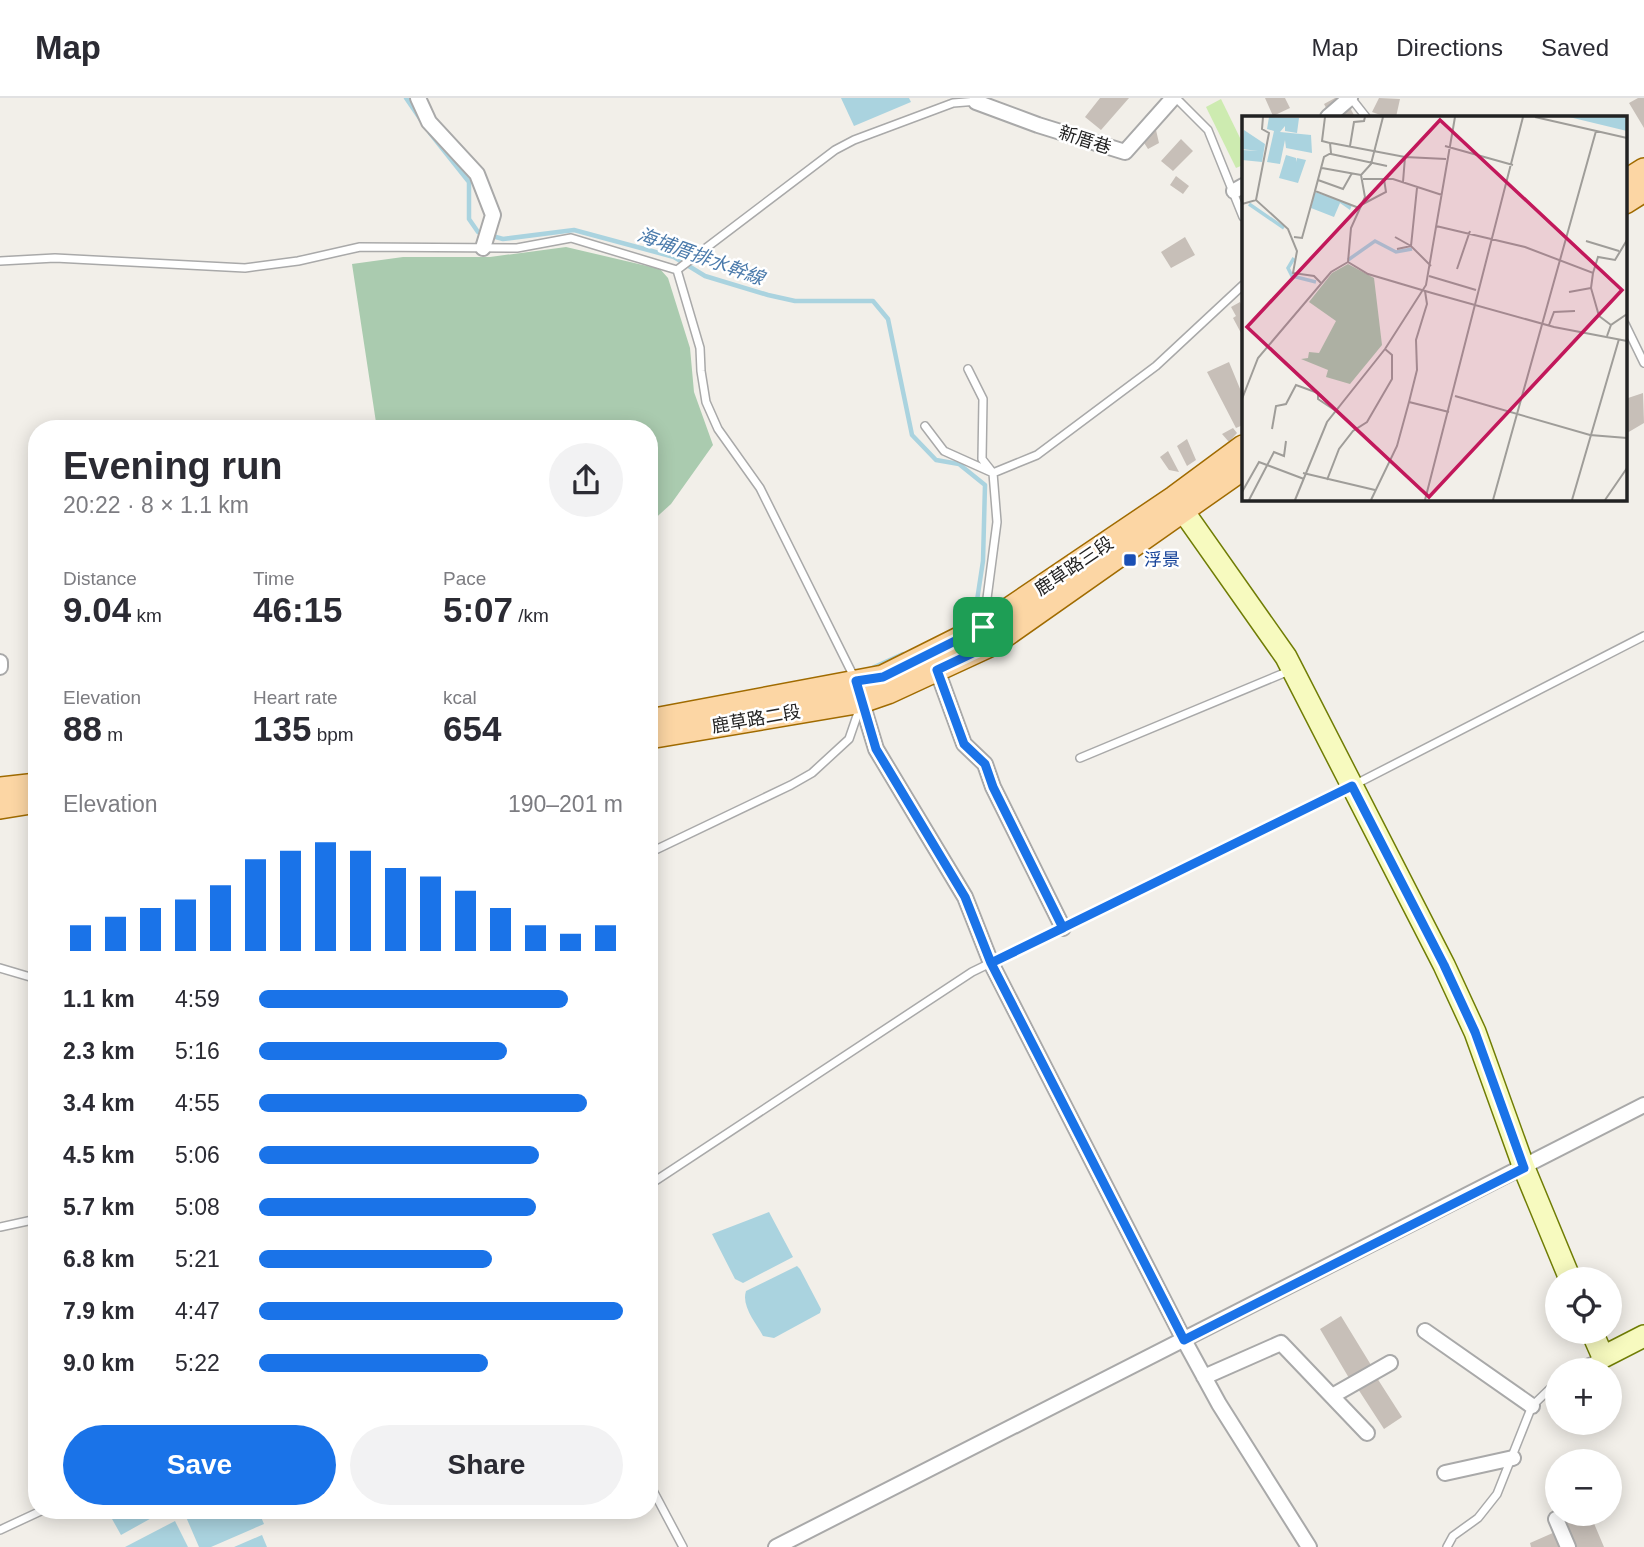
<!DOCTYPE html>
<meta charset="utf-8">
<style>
:root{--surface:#fff;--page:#f2f2f3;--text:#2b2b33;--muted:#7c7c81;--line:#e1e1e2;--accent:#1a73e8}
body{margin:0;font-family:Arial,"Noto Sans TC",sans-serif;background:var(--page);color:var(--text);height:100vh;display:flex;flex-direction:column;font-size:26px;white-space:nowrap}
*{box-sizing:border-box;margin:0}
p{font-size:23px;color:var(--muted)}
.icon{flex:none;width:38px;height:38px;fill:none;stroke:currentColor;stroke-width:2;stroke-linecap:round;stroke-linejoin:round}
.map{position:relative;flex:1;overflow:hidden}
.drawer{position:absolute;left:28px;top:322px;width:630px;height:1099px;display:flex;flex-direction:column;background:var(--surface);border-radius:28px;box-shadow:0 4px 18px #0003}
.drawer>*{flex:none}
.tools{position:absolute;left:1545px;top:1169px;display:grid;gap:14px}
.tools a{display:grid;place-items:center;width:77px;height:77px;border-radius:50%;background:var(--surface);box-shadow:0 4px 18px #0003;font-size:35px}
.pin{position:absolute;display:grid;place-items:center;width:60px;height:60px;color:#fff;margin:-30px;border-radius:14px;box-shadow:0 4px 10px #0006}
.round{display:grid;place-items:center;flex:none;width:74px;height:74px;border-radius:37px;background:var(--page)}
.head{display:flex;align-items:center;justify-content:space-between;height:119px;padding:0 35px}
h1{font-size:38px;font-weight:700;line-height:52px}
.stats{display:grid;grid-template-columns:repeat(3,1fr);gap:10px;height:119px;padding:7px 35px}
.stats div{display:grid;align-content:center}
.stats b{font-size:35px;font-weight:700}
.stats small{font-size:19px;font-weight:400}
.stats p{font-size:19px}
.chart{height:196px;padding:14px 35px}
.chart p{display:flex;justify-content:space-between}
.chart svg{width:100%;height:126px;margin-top:7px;stroke:var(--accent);stroke-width:6}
.primary-button{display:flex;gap:14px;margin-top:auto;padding:14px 35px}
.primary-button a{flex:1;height:80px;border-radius:42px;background:var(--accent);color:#fff;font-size:28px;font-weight:700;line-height:80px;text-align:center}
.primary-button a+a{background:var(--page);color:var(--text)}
ul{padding:0 35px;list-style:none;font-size:23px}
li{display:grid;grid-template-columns:112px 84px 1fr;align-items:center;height:52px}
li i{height:18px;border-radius:9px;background:var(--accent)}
header{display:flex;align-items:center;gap:42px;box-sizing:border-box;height:98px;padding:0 35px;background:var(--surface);border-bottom:2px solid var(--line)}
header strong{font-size:33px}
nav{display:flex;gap:38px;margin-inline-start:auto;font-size:24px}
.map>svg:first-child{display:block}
.grass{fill:#cdebb0}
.cemetery{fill:#aacbaf}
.water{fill:#aad3df}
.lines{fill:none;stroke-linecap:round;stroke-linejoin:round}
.stream{stroke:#aad3df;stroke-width:4.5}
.building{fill:#c7bfb8}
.lane-casing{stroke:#a9a9a9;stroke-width:10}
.street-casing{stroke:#a9a9a9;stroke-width:18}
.secondary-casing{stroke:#707d05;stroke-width:24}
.primary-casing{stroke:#a06b00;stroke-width:26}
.lane{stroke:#fff;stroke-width:7}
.street{stroke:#fff;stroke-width:14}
.secondary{stroke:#f7fabf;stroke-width:21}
.primary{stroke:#fcd6a4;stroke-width:23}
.route-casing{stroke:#fff;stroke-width:14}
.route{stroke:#1a73e8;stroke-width:9}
.transit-dot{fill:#1a4fb4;stroke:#fff;stroke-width:2.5}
.labels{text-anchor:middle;stroke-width:5;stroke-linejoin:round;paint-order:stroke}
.street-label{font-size:18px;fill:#222;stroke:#fff}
.transit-label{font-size:18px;fill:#164399;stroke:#fff;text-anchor:start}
.water-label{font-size:19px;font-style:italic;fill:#4a7aab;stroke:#fff}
.inset-river{fill:none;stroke:#aad3df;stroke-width:3.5}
.inset-road{fill:none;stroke:#9f9d99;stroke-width:2}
.view{fill:#c2185b;fill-opacity:0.15;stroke:#c2185b;stroke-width:3.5}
.inset-edge{fill:none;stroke:#222;stroke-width:3.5}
</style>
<header>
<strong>Map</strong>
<nav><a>Map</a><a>Directions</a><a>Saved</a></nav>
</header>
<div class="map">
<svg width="1644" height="1449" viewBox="0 0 1644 1449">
<rect width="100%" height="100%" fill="#f2efe9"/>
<path class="grass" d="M1221,1L1243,46V67L1236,70L1206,9Z"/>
<path class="cemetery" d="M566,149L660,171L668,180L690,250L694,294L713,347L671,406L649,426V331H377L352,166L403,159H490Z"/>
<path class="water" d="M841,0H909L911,4L854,28Z
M769,1114L793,1159L743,1185L735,1181L712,1136Z
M797,1168L800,1171L821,1211L820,1215L774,1240L763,1238C756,1225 741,1208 746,1193Z
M107,1412H166L121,1437Z
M183,1412H258L264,1426L211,1449H199Z
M175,1423L188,1449H125Z
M262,1437L267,1449H234Z"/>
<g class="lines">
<path class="stream" d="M406,0L421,22
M430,35L469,84V121L478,134L503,141L574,132L674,159L705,178L768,197L795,203H873L888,221L912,337L936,362L959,366L985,387L983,463L974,522L971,524
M870,571L903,556"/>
</g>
<path class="building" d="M1100,0H1129L1101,32L1085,19Z
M1265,0H1285L1290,10L1273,18Z
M1335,0H1345L1355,19H1331L1324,6Z
M1379,0L1400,1L1396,19H1386L1372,14Z
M1638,0H1644V30L1629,5Z
M1156,32L1159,45L1148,51L1141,40Z
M1181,41L1193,53L1173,73L1161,63Z
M1176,78L1189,88L1183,96L1170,87Z
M1185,139L1195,157L1171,170L1161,154Z
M1240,204L1243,210V234L1241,235L1233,220L1236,218L1231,209Z
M1229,264L1243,298V327L1236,330L1207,274Z
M1643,295L1644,325L1627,335L1625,301Z
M1233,330L1237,335L1229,344L1222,336Z
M1187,341L1196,362L1187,368L1177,348Z
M1168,353L1179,374L1169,372L1160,359Z
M1341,1218L1371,1267L1349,1280L1320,1231Z
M1377,1280L1402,1319L1384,1331L1358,1291Z
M1559,1416H1590L1604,1449H1573Z
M1555,1434L1561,1449H1531L1530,1445Z"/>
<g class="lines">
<defs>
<path id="lane" d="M1176,0L1208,32L1243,119
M1351,0L1366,19
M0,163L55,160L245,170L298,163L360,149L517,150L571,140L677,172
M1625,226L1644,265
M968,271L983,301L982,361L993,375L1037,357L1156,268L1243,187
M925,328L944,353L993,375L997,424L984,523
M854,579L760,390L718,331L706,304L701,273L700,250L677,172L835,52L854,42L953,5L978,3
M1080,660L1289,573
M649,755L791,687L812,675L849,641L860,609
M0,870L37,881
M649,1087L972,874L1352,688L1644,538
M0,1129L37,1121
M1568,1272L1600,1260
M649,1385L683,1449
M0,1432L43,1412
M1447,1449L1453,1438L1478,1420L1497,1396L1532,1308L1558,1283"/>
<path id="street" d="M418,0L429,24L477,76L493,117L483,150
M976,4L1038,27L1125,54L1173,0
M1328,19L1350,0
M1234,93L1243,88
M0,564V569
M937,572L964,646L985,666L993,689L1063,830
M860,598L876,651L965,799L991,865L1184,1242L1219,1306L1309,1449
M1425,1233L1532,1308
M1204,1279L1281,1245L1367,1335
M1332,1298L1390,1265
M1445,1375L1513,1360
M1556,1421L1568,1449
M776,1449L1644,1007"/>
<path id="secondary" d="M1174,400L1286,559L1444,867L1475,934L1524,1070L1570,1181
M1592,1234L1603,1259L1644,1238"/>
<path id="primary" d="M1625,84L1644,72
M1625,104L1644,92
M649,623L883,579L983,529L1174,400L1243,349
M649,639L862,603L888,594L994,545L1243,370
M0,691L37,687
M0,709L37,703"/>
</defs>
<use href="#lane" class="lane-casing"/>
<use href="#street" class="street-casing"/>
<use href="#secondary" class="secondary-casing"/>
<use href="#primary" class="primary-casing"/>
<use href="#lane" class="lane"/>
<use href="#street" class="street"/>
<use href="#secondary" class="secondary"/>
<use href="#primary" class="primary"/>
</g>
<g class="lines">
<defs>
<path id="route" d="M983,529L994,545L937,572L964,646L985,666L993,689L1063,830L991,865L1184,1242L1524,1070L1475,934L1444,867L1352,688L991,865L965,799L876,651L856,583L883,579L983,529"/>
</defs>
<use href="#route" class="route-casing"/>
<use href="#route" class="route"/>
</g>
<rect class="transit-dot" x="1123" y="455" width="14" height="14" rx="3.5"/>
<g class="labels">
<g class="street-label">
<text transform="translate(1085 42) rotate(18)" y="6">新厝巷</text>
<text transform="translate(1074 468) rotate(-34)" y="6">鹿草路三段</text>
<text transform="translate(756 621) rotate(-10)" y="6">鹿草路二段</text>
</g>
<g class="transit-label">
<text x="1144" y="468">浮景</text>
</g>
<g class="water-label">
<text transform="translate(701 158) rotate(20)" y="7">海埔厝排水幹線</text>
</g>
</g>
<g transform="translate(1242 18)">
<rect width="385" height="385" fill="#f2efe9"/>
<path d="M106,148L132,162L140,229L108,268L84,261L86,254L59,243L66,242L67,236L77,237L94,205L67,186L90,157Z" fill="#aacbaf"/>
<path d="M27,1L57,2L55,17L43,15V10L38,16L69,19L70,37L44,32L43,24L38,48L25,46L32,15L25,13ZM327,1H385V15ZM2,14L23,28L20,46L0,44V34L16,35L0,33ZM44,39L54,42V46L55,42L64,44L56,67L37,62ZM73,76L110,89L108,94L98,87L92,101L69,92Z" fill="#aad3df"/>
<path class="inset-river" d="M7,88L42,112M52,142L46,152L50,160L74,166M106,144L133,125L154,136L170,133"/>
<path class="inset-road" d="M83,1L80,25L88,27L89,37L82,41L73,75L117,92M141,1L129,48L119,59L123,81L109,112L106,146L126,158L190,177L312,211L385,225M293,1L385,22M89,27L163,41L204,43M108,30L112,6L122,5L123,1M203,30L271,49M89,38L145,50M80,52L119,59M121,63H151L200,79M76,64L101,73L110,57M161,66L163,41M14,84L27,17L20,13L21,1M0,88L14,84L46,113L55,135L51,157L72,160L80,168M121,88L144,76L142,63M194,110L283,131L351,157L356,141L373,144L385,124M52,121L60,122L73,75M153,121L169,130L175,72M344,125L377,135M155,133L169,130L189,150M215,153L228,115M351,157L349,172L357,200L369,209M187,160L234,174M327,176L349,172M307,209L312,196L333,195M365,220L369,209L385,198M213,280L348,319L385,322M0,283L16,242L89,156L106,146M167,286L207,296M30,313L34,290L44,288L54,269L76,277V283L94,295M61,357L133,374M85,364L97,333L111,315L125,306L150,263V239L143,233M0,376L17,346L62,363M7,384L32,336L42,340L44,325M53,384L85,306L143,233L184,169L213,1M129,384L155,330L167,286L175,254L174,224L185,188L183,175M183,384L281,1M251,384L354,15M330,384L377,223M363,384L385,352"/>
<path class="view" d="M198,4L380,174L187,381L5,211Z"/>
<rect width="385" height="385" class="inset-edge"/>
</g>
</svg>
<div class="tools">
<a><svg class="icon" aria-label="locate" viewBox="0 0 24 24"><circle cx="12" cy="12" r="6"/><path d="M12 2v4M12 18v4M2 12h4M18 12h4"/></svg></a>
<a>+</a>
<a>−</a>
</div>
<div class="pin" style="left:983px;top:529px;background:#1e9e55"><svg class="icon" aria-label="arrive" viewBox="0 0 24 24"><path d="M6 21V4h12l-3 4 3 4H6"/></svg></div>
<section class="drawer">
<div class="head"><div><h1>Evening run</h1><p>20:22 · 8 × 1.1 km</p></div><a class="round"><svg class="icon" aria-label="share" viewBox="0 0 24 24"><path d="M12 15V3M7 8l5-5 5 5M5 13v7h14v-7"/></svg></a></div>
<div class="stats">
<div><p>Distance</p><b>9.04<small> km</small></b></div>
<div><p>Time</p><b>46:15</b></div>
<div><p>Pace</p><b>5:07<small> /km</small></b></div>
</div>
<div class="stats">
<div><p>Elevation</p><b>88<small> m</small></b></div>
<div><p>Heart rate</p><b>135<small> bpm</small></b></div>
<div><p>kcal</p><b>654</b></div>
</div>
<div class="chart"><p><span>Elevation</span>190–201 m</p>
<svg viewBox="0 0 160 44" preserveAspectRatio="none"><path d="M5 44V35M15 44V32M25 44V29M35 44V26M45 44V21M55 44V12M65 44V9M75 44V6M85 44V9M95 44V15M105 44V18M115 44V23M125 44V29M135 44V35M145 44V38M155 44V35"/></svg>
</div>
<ul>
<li><b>1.1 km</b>4:59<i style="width:85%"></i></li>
<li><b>2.3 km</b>5:16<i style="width:68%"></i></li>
<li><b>3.4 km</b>4:55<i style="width:90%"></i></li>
<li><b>4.5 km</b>5:06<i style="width:77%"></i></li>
<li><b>5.7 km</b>5:08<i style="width:76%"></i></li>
<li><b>6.8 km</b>5:21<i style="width:64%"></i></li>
<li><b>7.9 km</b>4:47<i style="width:100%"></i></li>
<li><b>9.0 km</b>5:22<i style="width:63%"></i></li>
</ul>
<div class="primary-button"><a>Save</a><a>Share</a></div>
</section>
</div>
